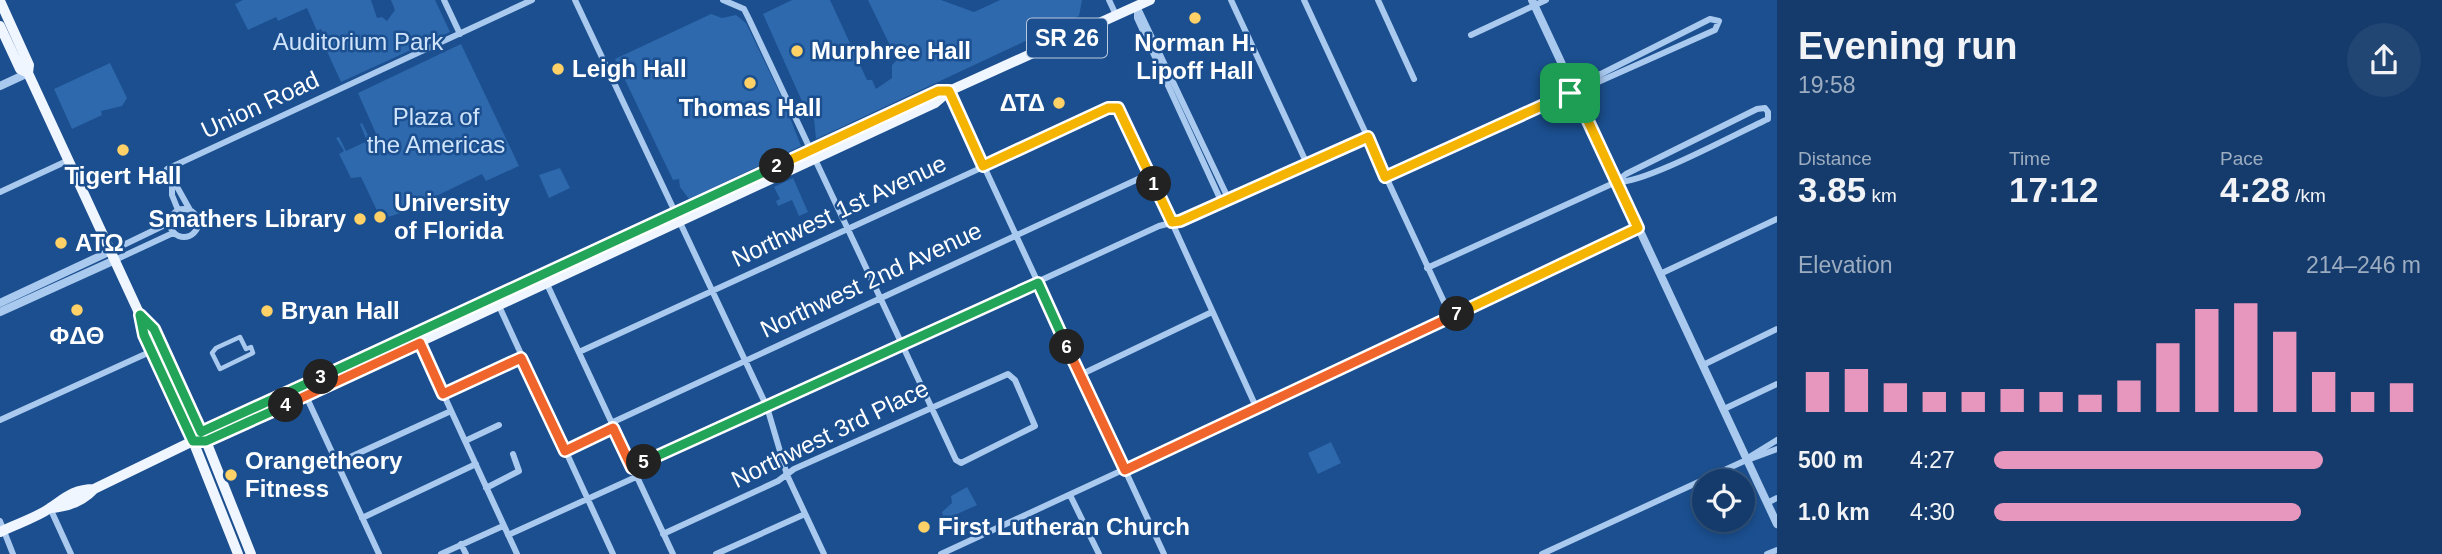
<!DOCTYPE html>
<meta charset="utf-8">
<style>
:root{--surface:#143b6b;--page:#214673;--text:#f1f3f6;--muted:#9dadc1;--line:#33557e;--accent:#e797bd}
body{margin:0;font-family:Helvetica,sans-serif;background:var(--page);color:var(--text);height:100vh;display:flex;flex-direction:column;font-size:26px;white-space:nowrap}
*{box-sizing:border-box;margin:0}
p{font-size:23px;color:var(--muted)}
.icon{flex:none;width:38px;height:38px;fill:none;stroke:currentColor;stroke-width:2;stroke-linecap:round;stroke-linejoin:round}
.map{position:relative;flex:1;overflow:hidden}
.sheet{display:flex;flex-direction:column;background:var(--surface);width:665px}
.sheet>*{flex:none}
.tools{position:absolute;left:1692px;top:469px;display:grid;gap:14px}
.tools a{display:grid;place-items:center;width:63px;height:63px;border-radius:50%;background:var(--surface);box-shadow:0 4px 10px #0003,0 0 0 2px var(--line);font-size:35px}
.pin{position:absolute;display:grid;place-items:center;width:60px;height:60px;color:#fff;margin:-30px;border-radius:14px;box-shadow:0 4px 10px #0006}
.km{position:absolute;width:35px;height:35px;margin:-18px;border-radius:50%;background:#222;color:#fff;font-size:19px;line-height:35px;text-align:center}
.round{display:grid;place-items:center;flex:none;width:74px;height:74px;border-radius:37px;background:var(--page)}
.overview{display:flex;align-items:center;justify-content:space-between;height:119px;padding:0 21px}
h1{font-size:38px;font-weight:700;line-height:52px}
.stats{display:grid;grid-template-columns:repeat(3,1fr);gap:10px;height:119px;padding:7px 21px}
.stats div{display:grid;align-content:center}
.stats b{font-size:35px;font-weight:700}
.stats small{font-size:19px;font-weight:400}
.stats p{font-size:19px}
.chart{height:196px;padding:14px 21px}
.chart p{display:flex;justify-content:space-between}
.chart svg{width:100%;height:126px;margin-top:7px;stroke:var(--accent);stroke-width:6}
ul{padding:0 21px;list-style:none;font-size:23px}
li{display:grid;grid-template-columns:112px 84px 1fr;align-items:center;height:52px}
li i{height:18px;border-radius:9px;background:var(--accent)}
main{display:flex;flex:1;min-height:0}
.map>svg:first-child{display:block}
.green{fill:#2e69ad}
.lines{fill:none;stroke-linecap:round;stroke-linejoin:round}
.pedestrian{stroke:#a9c9ee;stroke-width:4.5}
.minor{stroke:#a9c9ee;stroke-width:6}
.tertiary{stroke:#a9c9ee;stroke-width:8}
.primary{stroke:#f0f6ff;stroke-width:10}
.split-1-casing{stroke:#fff;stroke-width:14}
.split-2-casing{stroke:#fff;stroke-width:14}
.split-3-casing{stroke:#fff;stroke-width:14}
.split-4-casing{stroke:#fff;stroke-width:14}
.split-5-casing{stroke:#fff;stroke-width:14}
.split-6-casing{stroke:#fff;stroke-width:14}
.split-7-casing{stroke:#fff;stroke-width:14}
.split-8-casing{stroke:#fff;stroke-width:14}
.split-1{stroke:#f5b400;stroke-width:9}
.split-2{stroke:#f5b400;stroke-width:9}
.split-3{stroke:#22a559;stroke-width:9}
.split-4{stroke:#22a559;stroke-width:9}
.split-5{stroke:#f0652b;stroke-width:9}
.split-6{stroke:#22a559;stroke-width:9}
.split-7{stroke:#f0652b;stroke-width:9}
.split-8{stroke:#f5b400;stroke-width:9}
.poi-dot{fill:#ffd166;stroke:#1b4f8f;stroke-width:2.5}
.labels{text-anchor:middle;stroke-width:5;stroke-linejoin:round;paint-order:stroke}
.shield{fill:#1b4f8f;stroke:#bbcadd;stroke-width:2}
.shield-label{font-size:23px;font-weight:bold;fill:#fff}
.park-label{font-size:24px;fill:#cfe3fa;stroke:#1b4f8f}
.poi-label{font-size:24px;font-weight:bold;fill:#fff;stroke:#1b4f8f;text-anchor:start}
.street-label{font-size:24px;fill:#fff;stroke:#1b4f8f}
</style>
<main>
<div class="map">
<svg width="1777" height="554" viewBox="0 0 1777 554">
<rect width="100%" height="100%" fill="#1b4f8f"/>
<path class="green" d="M243,0H371L377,18L382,17L387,21L395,10L391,0H435L450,32L341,82L325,47L328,45L321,29L317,31L307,8L278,21L276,17L248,30L235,4Z
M792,0H830L867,80H872L876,89L892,78V65L897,60L868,0H941L974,12L1000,0H1082L1079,16L816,139L814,119L805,108L763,14Z
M711,14L722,18L736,15L746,23L783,100L801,146L689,199L680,187L679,179L673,180L615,59Z
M461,44L519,166L486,181L482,174L401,213L381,219L361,177L351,178L339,154L344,151L336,138L339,137L346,151L367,141L360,124L362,123L370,139L377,136L358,93Z
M110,63L127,98L122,106L101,111L102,115L72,129L54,89Z
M560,168L570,188L549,198L539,175Z
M793,178L808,212L799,216L792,200L778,206L776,201L780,199L774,187Z
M1331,442L1341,463L1318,474L1308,453Z
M967,487L977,505L944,520L942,512L952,503L951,496Z"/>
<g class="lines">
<path class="pedestrian" d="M240,337L246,349L251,347L253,353L220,369L212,353L216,348Z"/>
<path class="minor" d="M444,0L460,34
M575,0L767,407L787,475L824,554
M1109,0L1116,15
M1231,0L1307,164
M1304,0L1451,317
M1378,0L1414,79
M1137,6V18L1222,203
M1137,6L1229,200
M1471,35L1546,0
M949,91L1164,554
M1385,177L1715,30L1719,21L1710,19L1585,82L1574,91
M172,180V195L178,210
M0,192L69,160
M170 223a14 14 0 1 1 28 0a14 14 0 1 1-28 0Z
M190,210L167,169L532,0
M111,251L169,223
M115,260L173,233
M1427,268L1616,182L1626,174L1757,109L1765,108L1768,112V119C1739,132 1642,185 1616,182
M1660,274L1777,219
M546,282L673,554
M499,306L613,554
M419,341L517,554
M579,352L1114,107L1122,113L1257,409
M1703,365L1777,329
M1080,375L1212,312
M443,394L521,358
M306,396L379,554
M1724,409L1777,384
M0,420L152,351
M611,423L1149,174
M465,441L499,425
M565,451L613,428
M1751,456L1777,440
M337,463L451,411
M632,468L1159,226L1187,219L1368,137
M486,488L519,471L513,454
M1070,495L1099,554
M1767,503L1777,498
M50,508L71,554
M362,518L476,464
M0,521L13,554
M663,534L778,481L794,469L1008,374L1015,380L1035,426L961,463L956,460C887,313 819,165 749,19L744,9L723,0
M508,535L636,477
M461,544L466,554
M441,554L503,526
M716,554L805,514
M941,554L1365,358L1638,228
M1542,554L1742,462L1777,449
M1767,554L1777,550"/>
<path class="tertiary" d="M1532,0L1777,524
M0,86L28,73
M0,303L111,251
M0,312L115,260"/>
<path class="primary" d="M0,1L29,65L28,73L140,315L144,335L193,441L238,554
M0,26L20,69L28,73
M140,315L154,329L206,441L251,554
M193,441H206L935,103L949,91L1150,0
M50,508C68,507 82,502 94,489L193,441L201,432L938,91H949
M0,532C16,524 36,518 50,508C65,498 74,489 94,489"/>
</g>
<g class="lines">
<defs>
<path id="split-1" d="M1154,184L1172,222L1180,221L1368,137L1385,177L1570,93"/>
<path id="split-2" d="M777,166L938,91H949L983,166L1108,108H1118L1154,184"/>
<path id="split-3" d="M321,377L777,166"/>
<path id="split-4" d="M286,405L206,441H193L144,335L140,315L154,329L201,432L321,377"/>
<path id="split-5" d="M286,405L420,343L443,394L521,358L565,451L613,428L632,468L644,462"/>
<path id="split-6" d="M644,462L1038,283L1067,347"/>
<path id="split-7" d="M1067,347L1125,470L1457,314"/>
<path id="split-8" d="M1457,314L1638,228L1574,91L1570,93"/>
</defs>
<use href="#split-1" class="split-1-casing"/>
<use href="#split-2" class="split-2-casing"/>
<use href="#split-3" class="split-3-casing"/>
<use href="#split-4" class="split-4-casing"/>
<use href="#split-5" class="split-5-casing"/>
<use href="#split-6" class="split-6-casing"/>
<use href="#split-7" class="split-7-casing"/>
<use href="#split-8" class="split-8-casing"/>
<use href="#split-1" class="split-1"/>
<use href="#split-2" class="split-2"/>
<use href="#split-3" class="split-3"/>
<use href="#split-4" class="split-4"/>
<use href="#split-5" class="split-5"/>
<use href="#split-6" class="split-6"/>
<use href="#split-7" class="split-7"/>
<use href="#split-8" class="split-8"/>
</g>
<g class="poi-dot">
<circle cx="1195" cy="18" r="7"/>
<circle cx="797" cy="51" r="7"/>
<circle cx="558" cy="69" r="7"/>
<circle cx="750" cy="83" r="7"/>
<circle cx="1059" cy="103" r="7"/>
<circle cx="123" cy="150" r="7"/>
<circle cx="380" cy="217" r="7"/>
<circle cx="360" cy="219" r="7"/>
<circle cx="61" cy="243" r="7"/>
<circle cx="77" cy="310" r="7"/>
<circle cx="267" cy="311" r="7"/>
<circle cx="231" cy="475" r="7"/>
<circle cx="924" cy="527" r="7"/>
</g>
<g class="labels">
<rect class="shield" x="1027" y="18.5" width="80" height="39" rx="5"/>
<g class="shield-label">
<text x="1067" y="46">SR 26</text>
</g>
<g class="park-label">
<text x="358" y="50">Auditorium Park</text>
<text x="436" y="125">Plaza of<tspan x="436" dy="28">the Americas</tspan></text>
</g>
<g class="poi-label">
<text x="1195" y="51" text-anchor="middle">Norman H.<tspan x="1195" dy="28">Lipoff Hall</tspan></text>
<text x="811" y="59">Murphree Hall</text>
<text x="572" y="77">Leigh Hall</text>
<text x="1045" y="111" text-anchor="end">ΔΤΔ</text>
<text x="750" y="116" text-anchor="middle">Thomas Hall</text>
<text x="123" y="184" text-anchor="middle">Tigert Hall</text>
<text x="394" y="211">University<tspan x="394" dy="28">of Florida</tspan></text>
<text x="346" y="227" text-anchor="end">Smathers Library</text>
<text x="75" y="251">ΑΤΩ</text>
<text x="281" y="319">Bryan Hall</text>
<text x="77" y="344" text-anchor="middle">ΦΔΘ</text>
<text x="245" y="469">Orangetheory<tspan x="245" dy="28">Fitness</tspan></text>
<text x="938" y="535">First Lutheran Church</text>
</g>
<g class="street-label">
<text transform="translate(260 105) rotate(-25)" y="8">Union Road</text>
<text transform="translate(839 211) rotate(-25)" y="8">Northwest 1st Avenue</text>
<text transform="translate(871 280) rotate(-25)" y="8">Northwest 2nd Avenue</text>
<text transform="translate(830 434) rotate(-26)" y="8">Northwest 3rd Place</text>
</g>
</g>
</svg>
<div class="tools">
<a><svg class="icon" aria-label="locate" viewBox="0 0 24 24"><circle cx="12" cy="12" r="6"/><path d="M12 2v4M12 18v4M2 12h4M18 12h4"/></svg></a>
</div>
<div class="pin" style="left:1570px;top:93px;background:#1e9e55"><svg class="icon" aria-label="arrive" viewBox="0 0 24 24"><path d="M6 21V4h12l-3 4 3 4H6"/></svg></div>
<b class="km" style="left:1154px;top:184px">1</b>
<b class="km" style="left:777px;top:166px">2</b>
<b class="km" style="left:321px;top:377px">3</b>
<b class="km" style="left:286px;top:405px">4</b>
<b class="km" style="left:644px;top:462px">5</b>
<b class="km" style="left:1067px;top:347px">6</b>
<b class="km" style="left:1457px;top:314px">7</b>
</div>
<section class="sheet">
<div class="overview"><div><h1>Evening run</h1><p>19:58</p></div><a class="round"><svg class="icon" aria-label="share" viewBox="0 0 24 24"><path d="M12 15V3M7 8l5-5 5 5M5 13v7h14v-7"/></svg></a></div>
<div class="stats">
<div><p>Distance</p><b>3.85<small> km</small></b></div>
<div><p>Time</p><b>17:12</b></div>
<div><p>Pace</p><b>4:28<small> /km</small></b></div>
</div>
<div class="chart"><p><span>Elevation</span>214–246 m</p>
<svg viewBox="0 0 160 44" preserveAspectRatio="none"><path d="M5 44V30M15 44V29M25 44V34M35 44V37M45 44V37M55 44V36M65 44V37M75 44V38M85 44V33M95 44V20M105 44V8M115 44V6M125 44V16M135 44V30M145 44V37M155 44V34"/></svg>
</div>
<ul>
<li><b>500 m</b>4:27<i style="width:77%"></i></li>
<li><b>1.0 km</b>4:30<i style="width:72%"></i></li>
</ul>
</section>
</main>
